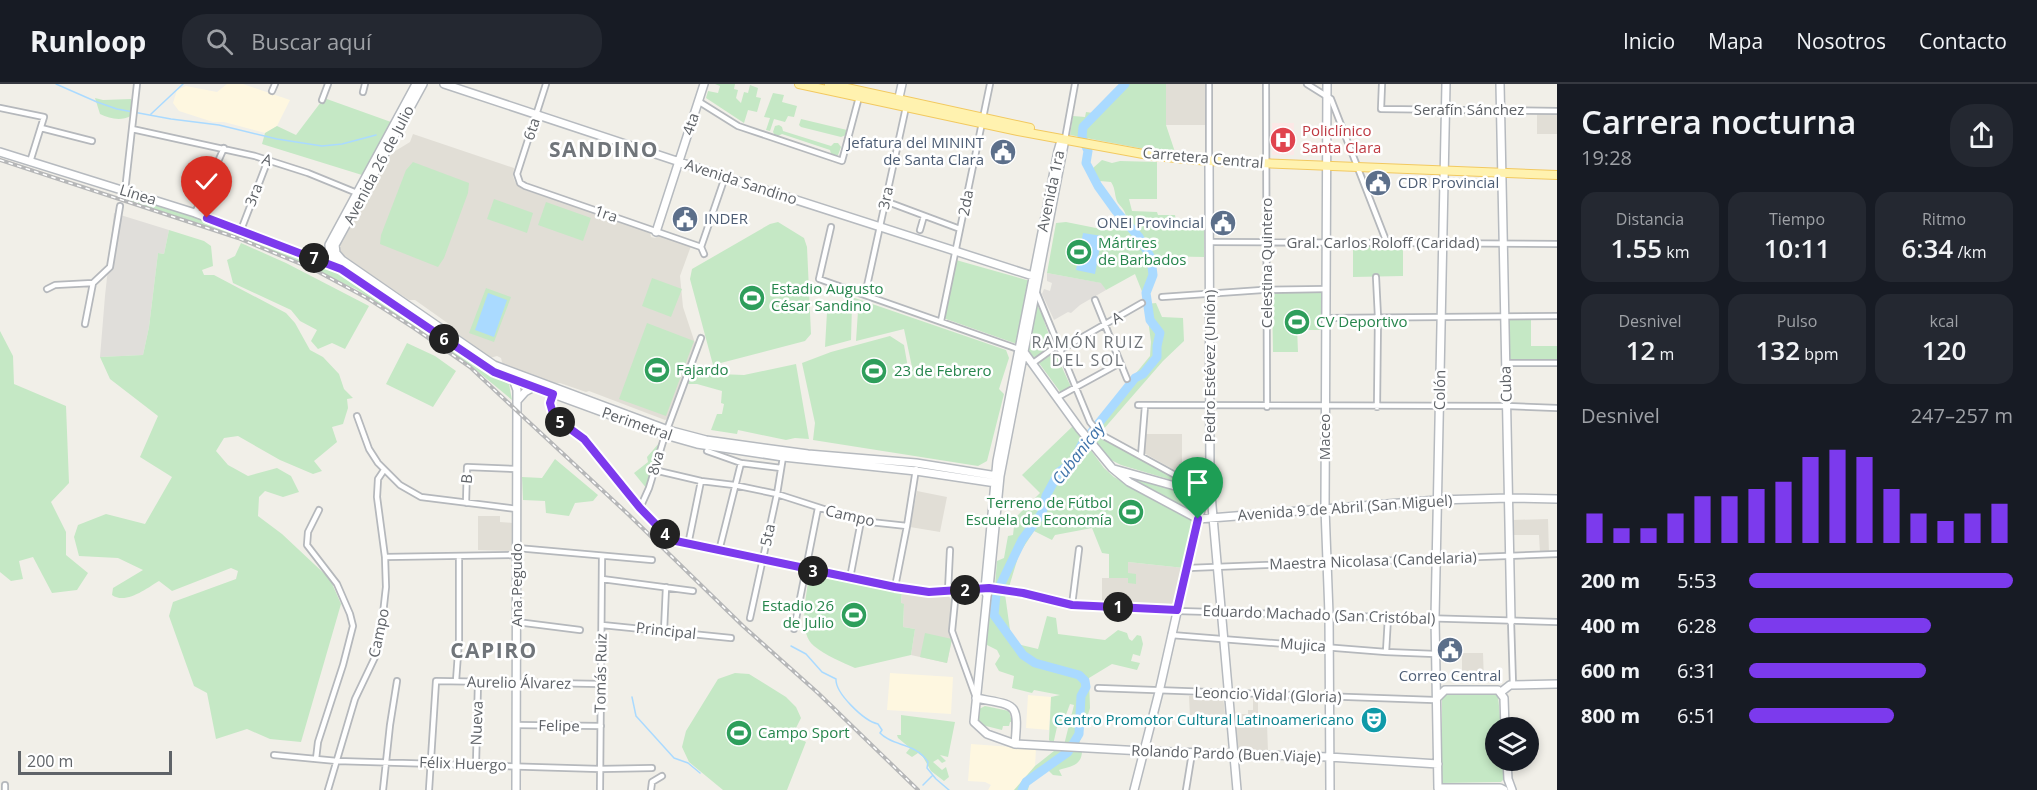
<!DOCTYPE html>
<html lang="es">
<meta charset="utf-8">
<style>
:root{--surface:#171b24;--page:#242831;--text:#f1f3f6;--muted:#9ea1a6;--line:#363941;--accent:#7c3aed}
body{margin:0;font-family:"Open Sans",sans-serif;background:var(--page);color:var(--text);height:100vh;display:flex;flex-direction:column;font-size:22px;white-space:nowrap}
*{box-sizing:border-box;margin:0}
p{font-size:20px;color:var(--muted)}
.icon{flex:none;width:33px;height:33px;fill:none;stroke:currentColor;stroke-width:2;stroke-linecap:round;stroke-linejoin:round}
.map{position:relative;flex:1;overflow:hidden}
.panel{display:flex;flex-direction:column;background:var(--surface);width:480px}
.panel>*{flex:none}
.controls{position:absolute;left:1485px;top:633px;display:grid;gap:12px}
.controls a{display:grid;place-items:center;width:54px;height:54px;border-radius:50%;background:var(--surface);box-shadow:0 3px 9px #0003;font-size:30px}
.scale{position:absolute;left:18px;bottom:15px;width:154px;box-sizing:border-box;padding-left:6px;border:3px solid #5f6368;border-top:0;font-size:16px;line-height:21px;white-space:nowrap;color:#5f6368;-webkit-text-stroke:4px #fff;paint-order:stroke}
.pin{position:absolute;display:grid;place-items:center;width:51px;height:51px;color:#fff;margin:-62px -26px;border-radius:50% 50% 50% 0;rotate:-45deg;box-shadow:0 0 6px #0007}
.pin .icon{rotate:45deg}
.km{position:absolute;width:30px;height:30px;margin:-15px;border-radius:50%;background:#222;color:#fff;font-size:16px;line-height:30px;text-align:center}
.round{display:grid;place-items:center;flex:none;width:63px;height:63px;border-radius:24px;background:var(--page)}
.headline{display:flex;align-items:center;justify-content:space-between;height:102px;padding:0 24px}
h1{font-size:33px;font-weight:600;line-height:45px}
.stats{display:grid;grid-template-columns:repeat(3,1fr);gap:9px;height:102px;padding:6px 24px}
.stats div{display:grid;align-content:center;border-radius:15px;background:var(--page);text-align:center}
.stats b{font-size:26px;font-weight:600}
.stats small{font-size:16px;font-weight:400}
.stats p{font-size:16px}
.chart{height:168px;padding:12px 24px}
.chart p{display:flex;justify-content:space-between}
.chart svg{width:100%;height:108px;margin-top:6px;stroke:var(--accent);stroke-width:6}
ul{padding:0 24px;list-style:none;font-size:20px}
li{display:grid;grid-template-columns:96px 72px 1fr;align-items:center;height:45px}
li i{height:15px;border-radius:8px;background:var(--accent)}
header{display:flex;align-items:center;gap:36px;box-sizing:border-box;height:84px;padding:0 30px;background:var(--surface);border-bottom:2px solid var(--line)}
header strong{font-size:28px}
nav{display:flex;gap:33px;margin-inline-start:auto;font-size:21px}
.search{width:420px;height:54px;background:var(--page);display:flex;align-items:center;gap:15px;box-sizing:border-box;padding:0 21px;border-radius:24px;color:var(--muted);font-size:22px}
main{display:flex;flex:1;min-height:0}
.map>svg:first-child{display:block}
.commercial{fill:#fef7e0}
.industrial{fill:#e0deda}
.education{fill:#e1ded6}
.medical{fill:#fce8e6}
.green{fill:#c5e8c5}
.water{fill:#aadaff}
.lines{fill:none;stroke-linecap:round;stroke-linejoin:round}
.stream{stroke:#aadaff;stroke-width:1.5}
.river{stroke:#aadaff;stroke-width:9}
.street-casing{stroke:#b5b8bc;stroke-width:8}
.secondary-casing{stroke:#b6babf;stroke-width:10}
.primary-casing{stroke:#f2c960;stroke-width:10}
.street{stroke:#fff;stroke-width:4.5}
.secondary{stroke:#fff;stroke-width:7}
.primary{stroke:#fff2af;stroke-width:8}
.rail-casing{stroke:#b6b7b8;stroke-width:4}
.rail{stroke:#fff;stroke-width:1.5;stroke-dasharray:4.5;stroke-linecap:butt}
.route-casing{stroke:#fff;stroke-width:12}
.route{stroke:#7c3aed;stroke-width:8}
.labels{text-anchor:middle;stroke-width:5;stroke-linejoin:round;paint-order:stroke}
.street-label{font-size:15px;fill:#5f6368;stroke:#fff}
.health-label{font-size:15px;fill:#be3a42;stroke:#fff;text-anchor:start}
.service-label{font-size:15px;fill:#4e5e75;stroke:#fff;text-anchor:end}
.leisure-label{font-size:15px;fill:#27864d;stroke:#fff;text-anchor:start}
.culture-label{font-size:15px;fill:#0d838f;stroke:#fff;text-anchor:end}
.neighbourhood-label{font-size:16px;letter-spacing:1.5px;fill:#70757a;stroke:#fff}
.water-label{font-size:16px;font-style:italic;fill:#4174aa;stroke:#fff}
.district-label{font-size:21px;font-weight:bold;letter-spacing:1.5px;fill:#70757a;stroke:#fff}
</style>
<header>
<strong>Runloop</strong>
<div class="search"><svg class="icon" aria-label="search" viewBox="0 0 24 24"><circle cx="10" cy="10" r="6"/><path d="M15 15l6 6"/></svg>Buscar aquí</div>
<nav><a>Inicio</a><a>Mapa</a><a>Nosotros</a><a>Contacto</a></nav>
</header>
<main>
<div class="map">
<svg width="1557" height="706" viewBox="0 0 1557 706">
<rect width="100%" height="100%" fill="#f1efe8"/>
<path class="commercial" d="M227,0H243L290,16L277,42L265,49L224,38H213L179,27L173,19L177,6L186,2L217,8Z
M890,589L953,593L951,630L887,626Z
M1028,611L1051,613L1049,646L1026,644Z
M971,660L1036,665L1035,682L1014,706H988L991,701L985,698L968,697Z"/>
<path class="industrial" d="M114,129L169,146L164,170L158,169L149,243L143,271L100,273L105,212Z
M1047,189L1102,199L1106,206L1080,221L1071,229L1068,228L1054,236L1042,210L1044,205L1050,207L1052,199L1047,197Z"/>
<path class="education" d="M1166,0H1206L1207,41H1166Z
M1557,28V50H1537V29Z
M413,50L514,84L513,92L515,98L522,105L650,148L651,153L655,154L659,151L691,162L680,192L683,223L696,262L670,334L665,336L589,307L586,308L560,299L553,300L503,282L501,274L497,272L490,274L455,248L456,245L415,216H409L343,172L339,167L340,161L392,69L410,58Z
M1146,350H1182V388H1178L1144,369Z
M917,407L947,413L940,448L910,443Z
M478,432H500V438L513,439V467L478,466Z
M1548,435L1549,469H1540L1539,451H1512V436Z
M1128,478L1184,484L1175,520L1167,524L1102,520V494H1128Z
M902,506L948,511L952,517L949,545L952,555L947,579L911,571L915,545L903,543L904,520H901Z
M1462,569H1483L1484,598H1462Z
M1189,612H1223L1225,630L1190,633Z
M1253,614H1258V640H1267L1268,668L1236,666L1233,630H1248V626H1253Z"/>
<path class="medical" d="M1272,39H1294V71H1272Z"/>
<path class="green" d="M715,0H735L734,5L738,6L736,14L741,19L744,8L748,9L750,1L758,4L756,13L761,14L757,28L748,26L744,39L706,14L708,7L718,9L720,2Z
M1128,0H1166V41L1176,71L1070,51L1073,32L1085,33L1086,28L1100,30Z
M773,9L784,11L782,18L797,22L794,33L788,32L785,38L774,35L770,47L766,46L770,34L764,33Z
M95,14L103,16L131,15V32C121,37 110,35 100,30Z
M324,14L391,38L362,91L262,60L265,49L277,42L296,51Z
M801,35L847,46L846,51L841,53L801,43L799,41Z
M779,41L782,43L783,47L831,62L834,59H838L841,63L838,71L834,72L831,70L830,66L782,50L776,53L773,48L775,42Z
M1102,76L1112,79L1120,77L1157,78V115H1129L1132,127L1157,128L1158,131H1175L1176,137H1204V173L1153,172L1151,162L1126,133C1125,126 1122,124 1118,119C1114,112 1116,105 1111,98L1100,97L1094,90L1093,84Z
M413,78L469,99L468,109L444,174L438,183L380,160L381,151L406,86Z
M128,111L195,132L326,182L352,196L479,285L509,300L512,316L476,286L434,256L356,205L234,151L127,116Z
M494,115L533,129L527,149L487,135Z
M546,118L591,134L583,157L538,141Z
M778,138L804,154L807,163L811,250L805,257L713,281L690,195L692,185L770,140Z
M1066,138L1111,147L1120,139C1133,152 1152,172 1150,192C1149,198 1145,205 1143,210L1135,190L1106,206L1101,199L1047,189L1056,139Z
M169,146L204,157L211,162L213,182L202,186L204,191H214L286,229L295,239L310,266L323,273L339,290L344,305L353,314L347,315L348,324L343,340L332,343L337,358L314,377L322,387L313,390L280,376L238,352L224,354L216,367L228,381L248,392L277,384L291,392L299,408L283,413L265,407L259,413L258,432L282,450L330,495L341,520L301,658L270,655L247,645L216,655L207,609L194,602L169,532L173,518L236,495L238,487L231,484L172,507L159,497C147,504 126,521 112,511L113,504L143,486L118,474L79,472L74,453L78,441L106,430L145,440L172,393L140,373L158,332L110,295L100,273L143,271L149,243L158,169L164,170Z
M241,159L286,179L369,222L345,265L332,259L318,265L311,257L317,246L300,237L291,226L233,199L227,176L235,172Z
M1403,160V192L1353,193V161Z
M956,176L1030,197L1017,260L943,234Z
M652,194L682,205L671,233L642,222Z
M486,204L511,213L494,258L469,249Z
M1272,209H1321L1322,246H1308V238H1294V244H1297L1298,268H1273Z
M846,211L1006,266L1009,274L999,305L1004,310L987,377L978,382L813,356L815,339L802,279L831,268L890,252L904,261L908,284L912,283L904,245L856,257L858,227L856,219Z
M842,218H846L852,222L851,256L825,263L827,228L831,222Z
M1036,218L1041,229L1045,231L1044,237L1052,259L1033,276L1027,268Z
M1156,219L1162,233L1183,234L1184,257L1163,277L1102,347L1096,338L1150,272L1151,258L1146,220Z
M1512,233H1531V262H1557V276H1511L1508,273V237Z
M647,239L694,257L666,332L619,315Z
M0,247L13,272L14,300L66,322L69,399L51,418L66,448V471L88,489L77,506L52,509L33,473L19,477L23,495L11,497L0,488Z
M407,259L435,272L456,287L433,323L386,300Z
M1055,268L1071,303L1061,309L1039,279Z
M796,280L809,355L795,354L786,356L738,346L737,350L711,346L717,330H722L724,320L721,319L722,307L697,300H688L693,289L744,291Z
M1073,342L1104,384L1114,393L1194,437L1184,484L1128,478V489L1136,490V500L1128,499V494H1109V470L1102,469L1092,444L1055,451L1052,456L1034,447L1019,470L1009,503L995,502L997,477L1004,474L1008,452L1013,451L1015,434L1040,409L1022,391Z
M1100,354L1185,400L1121,381L1111,376L1096,359Z
M660,358L647,405L634,389L648,378L647,373Z
M555,375L598,411L593,417L575,419L569,432L546,429L545,417L523,416L522,393L542,394Z
M1129,393L1200,413L1195,430Z
M809,491L902,506L901,519L904,520L903,543L915,545L911,571L855,584C842,578 826,572 814,562C797,549 807,510 809,491Z
M992,508L1005,510L1010,546L1017,560L1038,565L1047,532L1056,534L1058,550L1105,556L1118,546L1127,549L1129,555L1132,557L1137,551L1141,552L1143,560L1140,572L1133,570L1131,577L1140,579L1137,586L1112,580L1089,594L1090,624L1079,660L1064,661L1074,621L1070,620L1061,644L1057,643L1053,661L1049,656L1051,613L1060,611L1034,606L1032,609L1012,604L1014,592L999,587L995,580L1000,572L997,566L985,560Z
M925,549L952,555L947,579L920,573Z
M735,589L749,590L786,613L796,623L801,634L793,650L806,658L787,706H723L689,678L682,663L686,647L718,595Z
M1496,610L1498,612L1501,643L1496,644V676L1503,677V696L1501,698L1442,699V613L1445,611Z
M985,622L1009,627L1012,638H1010L1009,642H1003L1002,646L982,641C978,636 977,631 979,625Z
M901,631L955,638L948,673L940,671L946,677L942,679L938,675L933,678L942,686L946,683L949,693L944,697L931,687L923,673L918,669L912,673L906,669L910,664L898,654L897,651H901Z
M1054,667L1082,668C1081,682 1071,682 1059,686L1062,692L1053,691L1048,686L1029,701L1028,706H1014L1035,682Z"/>
<path class="water" d="M1083,149L1102,152L1095,190L1076,186Z
M488,209L507,216L494,253L475,246Z"/>
<g class="lines">
<path class="stream" d="M56,0L97,18L117,25L171,35L219,41L277,55L322,62L342,60L376,51
M151,30L183,0
M791,562L806,570L822,588L836,595C835,609 864,637 878,640L882,646L880,649C893,663 915,658 928,678L927,684L936,695L949,706
M632,613L636,632L674,674L688,679L700,689
M923,701L932,692"/>
<path class="river" d="M1022,706L1026,698L1068,668L1079,650L1081,612L1086,603L1085,597L1079,591L1035,579L1023,571L994,531L996,510L1022,456L1042,429L1046,412L1059,388L1073,378L1082,360L1135,294L1143,290L1157,273V262L1160,249L1150,236L1146,209L1153,191L1151,174L1139,153L1116,127L1098,102L1086,79L1088,67L1082,53L1083,43L1125,0"/>
<defs>
<path id="street" d="M546,0L517,90L520,99L525,102L701,163
M1209,0V77
M1266,0L1267,323
M1307,0L1331,15L1387,159
M1382,0L1381,25L1557,27
M272,7L275,0
M363,8L365,0
M322,16L328,0
M698,17L738,42L842,77L859,13
M0,24L44,33L30,78
M41,44L92,57
M132,45L255,72L308,89L357,109
M1065,55L1075,0
M125,107L137,0
M885,117L960,145
M195,129L224,64
M831,143L819,195L1021,266
M241,146L268,76
M920,146L924,132
M1210,158L1557,160
M704,170L701,163L725,93
M1376,193L1378,233L1377,323
M47,205L55,201L93,199
M1036,207L1090,338L1100,350L1186,397L1189,405
M865,211L906,23
M1162,213L1262,206L1326,205
M1095,216L1127,295
M1326,234L1557,232
M941,237L990,0
M85,240L93,199L110,183L120,122
M1060,266L1142,219
M1033,279L1058,261
M1506,279H1557
M689,286L709,285
M553,310C550,318 549,325 554,333L584,355L640,424L671,456L688,461L895,503L929,508L989,504L1023,509L1072,521L1177,527L1557,538
M1058,313L1120,279
M1138,321L1507,322L1557,324
M357,332L369,365L378,379L400,401L421,413L517,425
M707,367L741,379L781,384
M1141,372L1145,322
M654,386L701,397L734,401L777,410L861,437L907,442
M466,419L467,383L517,385
M640,424L649,404L665,351L701,254
M688,461L701,397
M517,464L652,476
M719,467L741,379
M385,473L517,471
M1188,484L1557,470
M850,494L861,437
M602,495L693,507
M895,503L907,442L916,385
M948,507L950,466
M956,507L952,547L975,611
M1072,521L1079,465
M750,534L777,410L783,373
M1511,537L1513,601
M517,538L580,546
M602,541L731,554
M794,545L818,424
M664,547L666,503
M1171,551L1386,568L1435,570
M1386,568L1388,533
M456,597L459,556V472
M1098,604L1434,616L1436,614
M516,641L601,642
M274,671L337,677L600,685L652,684
M316,675L318,658L343,581L353,542L350,530L337,500L307,461L308,448L319,426
M476,681L478,598
M5,701V706
M328,706L355,615L376,571L380,557L386,503L385,473L377,413L378,395L384,386
M383,706L390,641L397,597
M429,706L436,597L601,600
M600,706L602,472
M651,706L652,698L662,692
M1186,706L1192,669"/>
<path id="secondary" d="M416,0L329,161L330,171L341,185L493,288L665,351L697,360L783,373L916,387L996,399
M423,0L335,161L336,169L342,176L494,281L668,346L706,356L808,370L916,379L997,392
M444,0L725,93L1036,193
M1327,0L1325,424L1329,530L1330,706
M1500,0L1511,537
M898,18L902,0
M1065,55L1000,392L989,504L987,512L985,505L997,377L1058,67L1060,60Z
M0,68L195,129L336,183
M1209,77L1210,399L1237,706
M656,148L704,0
M1024,268L1079,344L1112,384L1129,398L1198,435L1437,416L1509,414L1557,415
M513,295L517,306L516,706
M517,317L525,308L534,303
M1114,385L1200,409L1207,408
M987,512L974,638L987,650L1015,660L1143,667L1329,673L1438,680
M1501,608L1510,601L1557,600
M1438,613L1445,606H1498L1504,614L1505,644
M976,614C1016,622 1019,617 1015,660
M1507,676L1508,695L1512,706
M1438,704L1435,534L1446,0
M1438,704H1500L1504,706
M1134,706L1159,608L1198,435L1209,403"/>
<path id="primary" d="M799,0L1018,47L1154,72L1209,77L1557,91
M829,0L1030,44"/>
</defs>
<use href="#street" class="street-casing"/>
<use href="#secondary" class="secondary-casing"/>
<use href="#primary" class="primary-casing"/>
<use href="#street" class="street"/>
<use href="#secondary" class="secondary"/>
<use href="#primary" class="primary"/>
<defs>
<path id="rail" d="M0,76L238,154L313,185L367,214L414,244L470,283L517,327L629,431L743,542L818,609L918,706"/>
</defs>
<use href="#rail" class="rail-casing"/>
<use href="#rail" class="rail"/>
</g>
<g class="lines">
<defs>
<path id="route" d="M207,134L341,185L494,288L553,310L550,319L554,333L584,355L640,424L671,456L895,503L929,508L989,504L1023,509L1072,521L1177,526L1198,435"/>
</defs>
<use href="#route" class="route-casing"/>
<use href="#route" class="route"/>
</g>
<defs>
<symbol id="hospital-disc" viewBox="-11 -11 22 22"><circle r="9.5" fill="#e0444e" stroke="#fff"/><path d="M-5-5h3v3.5h4V-5h3V5h-3V1.5h-4V5h-3Z" fill="#fff"/></symbol>
<symbol id="civic-disc" viewBox="-11 -11 22 22"><circle r="9.5" fill="#5c6f8a" stroke="#fff"/><path d="M-.6-6.5H3V-4.5H.6V-3L4-1V1h2V6H-6V1h2V-1L-.6-3ZM-1.2 2.5V6h2.4V2.5Z" fill="#fff"/></symbol>
<symbol id="stadium-disc" viewBox="-11 -11 22 22"><circle r="9.5" fill="#2e9e5b" stroke="#fff"/><path d="M0-5a6.5 5 0 1 0 0 10a6.5 5 0 1 0 0-10ZM-3.5-1.8h7v3.6h-7Z" fill="#fff"/></symbol>
<symbol id="theatre-disc" viewBox="-11 -11 22 22"><circle r="9.5" fill="#0f9aa8" stroke="#fff"/><path d="M-5-5.5Q0-4 5-5.5V0Q5 5 0 6Q-5 5-5 0ZM-3.3-2.5H-1v1.5H-3.3ZM1-2.5H3.3v1.5H1ZM-2.8 1Q0 5.5 2.8 1Z" fill="#fff"/></symbol>
</defs>
<g fill-rule="evenodd">
<use href="#hospital-disc" x="1268" y="41" width="30" height="30"/>
<use href="#civic-disc" x="988" y="53" width="30" height="30"/>
<use href="#civic-disc" x="1363" y="84" width="30" height="30"/>
<use href="#civic-disc" x="670" y="120" width="30" height="30"/>
<use href="#civic-disc" x="1208" y="124" width="30" height="30"/>
<use href="#stadium-disc" x="1064" y="153" width="30" height="30"/>
<use href="#stadium-disc" x="737" y="199" width="30" height="30"/>
<use href="#stadium-disc" x="1282" y="223" width="30" height="30"/>
<use href="#stadium-disc" x="642" y="271" width="30" height="30"/>
<use href="#stadium-disc" x="859" y="272" width="30" height="30"/>
<use href="#stadium-disc" x="1116" y="413" width="30" height="30"/>
<use href="#stadium-disc" x="839" y="516" width="30" height="30"/>
<use href="#civic-disc" x="1435" y="551" width="30" height="30"/>
<use href="#theatre-disc" x="1359" y="621" width="30" height="30"/>
<use href="#stadium-disc" x="724" y="634" width="30" height="30"/>
</g>
<g class="labels">
<g class="street-label">
<text x="1469" y="31">Serafín Sánchez</text>
<text transform="translate(691 40) rotate(-72)" y="5">4ta</text>
<text transform="translate(532 45) rotate(-72)" y="5">6ta</text>
<text transform="translate(1203 74) rotate(5)" y="5">Carretera Central</text>
<text transform="translate(267 76) rotate(18)" y="5">A</text>
<text transform="translate(379 81) rotate(-62)" y="5">Avenida 26 de Julio</text>
<text transform="translate(741 98) rotate(18)" y="5">Avenida Sandino</text>
<text transform="translate(1051 107) rotate(-78)" y="5">Avenida 1ra</text>
<text transform="translate(138 111) rotate(17)" y="5">Línea</text>
<text transform="translate(254 111) rotate(-69)" y="5">3ra</text>
<text transform="translate(886 114) rotate(-78)" y="5">3ra</text>
<text transform="translate(966 119) rotate(-79)" y="5">2da</text>
<text transform="translate(606 130) rotate(19)" y="5">1ra</text>
<text x="1383" y="164">Gral. Carlos Roloff (Caridad)</text>
<text transform="translate(1267 179) rotate(-90)" y="5">Celestina Quintero</text>
<text transform="translate(1117 234) rotate(-29)" y="5">A</text>
<text transform="translate(1210 282) rotate(-90)" y="5">Pedro Estévez (Unión)</text>
<text transform="translate(1506 300) rotate(-92)" y="5">Cuba</text>
<text transform="translate(1440 306) rotate(-89)" y="5">Colón</text>
<text transform="translate(637 340) rotate(19)" y="5">Perimetral</text>
<text transform="translate(1325 353) rotate(-90)" y="5">Maceo</text>
<text transform="translate(656 379) rotate(-74)" y="5">8va</text>
<text transform="translate(467 395) rotate(-84)" y="5">B</text>
<text transform="translate(1345 424) rotate(-4)" y="5">Avenida 9 de Abril (San Miguel)</text>
<text transform="translate(850 432) rotate(13)" y="5">Campo</text>
<text transform="translate(768 451) rotate(-78)" y="5">5ta</text>
<text transform="translate(1373 477) rotate(-2)" y="5">Maestra Nicolasa (Candelaria)</text>
<text transform="translate(517 501) rotate(-90)" y="5">Ana Pegudo</text>
<text transform="translate(1319 531) rotate(2)" y="5">Eduardo Machado (San Cristóbal)</text>
<text transform="translate(666 547) rotate(6)" y="5">Principal</text>
<text transform="translate(379 549) rotate(-78)" y="5">Campo</text>
<text transform="translate(1303 561) rotate(4)" y="5">Mujica</text>
<text transform="translate(601 589) rotate(-89)" y="5">Tomás Ruiz</text>
<text transform="translate(519 599) rotate(1)" y="5">Aurelio Álvarez</text>
<text transform="translate(1268 611) rotate(2)" y="5">Leoncio Vidal (Gloria)</text>
<text transform="translate(477 639) rotate(-88)" y="5">Nueva</text>
<text transform="translate(559 642) rotate(1)" y="5">Felipe</text>
<text transform="translate(1226 670) rotate(2)" y="5">Rolando Pardo (Buen Viaje)</text>
<text transform="translate(463 680) rotate(2)" y="5">Félix Huergo</text>
</g>
<g class="health-label">
<text x="1302" y="52">Policlínico<tspan x="1302" dy="17">Santa Clara</tspan></text>
</g>
<g class="service-label">
<text x="984" y="64">Jefatura del MININT<tspan x="984" dy="17">de Santa Clara</tspan></text>
<text x="1398" y="104" text-anchor="start">CDR Provincial</text>
<text x="704" y="140" text-anchor="start">INDER</text>
<text x="1204" y="144">ONEI Provincial</text>
<text x="1450" y="597" text-anchor="middle">Correo Central</text>
</g>
<g class="leisure-label">
<text x="1098" y="164">Mártires<tspan x="1098" dy="17">de Barbados</tspan></text>
<text x="771" y="210">Estadio Augusto<tspan x="771" dy="17">César Sandino</tspan></text>
<text x="1316" y="243">CV Deportivo</text>
<text x="676" y="291">Fajardo</text>
<text x="894" y="292">23 de Febrero</text>
<text x="1112" y="424" text-anchor="end">Terreno de Fútbol<tspan x="1112" dy="17">Escuela de Economía</tspan></text>
<text x="834" y="527" text-anchor="end">Estadio 26<tspan x="834" dy="17">de Julio</tspan></text>
<text x="758" y="654">Campo Sport</text>
</g>
<g class="culture-label">
<text x="1354" y="641">Centro Promotor Cultural Latinoamericano</text>
</g>
<g class="neighbourhood-label">
<text x="1088" y="264">RAMÓN RUIZ<tspan x="1088" dy="18">DEL SOL</tspan></text>
</g>
<g class="water-label">
<text transform="translate(1078 369) rotate(-52)" y="6">Cubanicay</text>
</g>
<g class="district-label">
<text x="604" y="73">SANDINO</text>
<text x="494" y="574">CAPIRO</text>
</g>
</g>
</svg>
<div class="controls">
<a><svg class="icon" aria-label="layers" viewBox="0 0 24 24"><path d="M12 4l9 5-9 5-9-5zM3 14l9 5 9-5"/></svg></a>
</div>
<div class="scale">200 m</div>
<div class="pin" style="left:1198px;top:435px;background:#1e9e55"><svg class="icon" aria-label="arrive" viewBox="0 0 24 24"><path d="M6 21V4h12l-3 4 3 4H6"/></svg></div>
<div class="pin" style="left:207px;top:134px;background:#d93025"><svg class="icon" aria-label="check" viewBox="0 0 24 24"><path d="M5 12l5 5 9-10"/></svg></div>
<b class="km" style="left:1118px;top:523px">1</b>
<b class="km" style="left:965px;top:506px">2</b>
<b class="km" style="left:813px;top:487px">3</b>
<b class="km" style="left:665px;top:450px">4</b>
<b class="km" style="left:560px;top:338px">5</b>
<b class="km" style="left:444px;top:255px">6</b>
<b class="km" style="left:314px;top:174px">7</b>
</div>
<section class="panel">
<div class="headline"><div><h1>Carrera nocturna</h1><p>19:28</p></div><a class="round"><svg class="icon" aria-label="share" viewBox="0 0 24 24"><path d="M12 15V3M7 8l5-5 5 5M5 13v7h14v-7"/></svg></a></div>
<div class="stats">
<div><p>Distancia</p><b>1.55<small> km</small></b></div>
<div><p>Tiempo</p><b>10:11</b></div>
<div><p>Ritmo</p><b>6:34<small> /km</small></b></div>
</div>
<div class="stats">
<div><p>Desnivel</p><b>12<small> m</small></b></div>
<div><p>Pulso</p><b>132<small> bpm</small></b></div>
<div><p>kcal</p><b>120</b></div>
</div>
<div class="chart"><p><span>Desnivel</span>247–257 m</p>
<svg viewBox="0 0 160 44" preserveAspectRatio="none"><path d="M5 44V32M15 44V38M25 44V38M35 44V32M45 44V25M55 44V25M65 44V22M75 44V19M85 44V9M95 44V6M105 44V9M115 44V22M125 44V32M135 44V35M145 44V32M155 44V28"/></svg>
</div>
<ul>
<li><b>200 m</b>5:53<i style="width:100%"></i></li>
<li><b>400 m</b>6:28<i style="width:69%"></i></li>
<li><b>600 m</b>6:31<i style="width:67%"></i></li>
<li><b>800 m</b>6:51<i style="width:55%"></i></li>
</ul>
</section>
</main>
